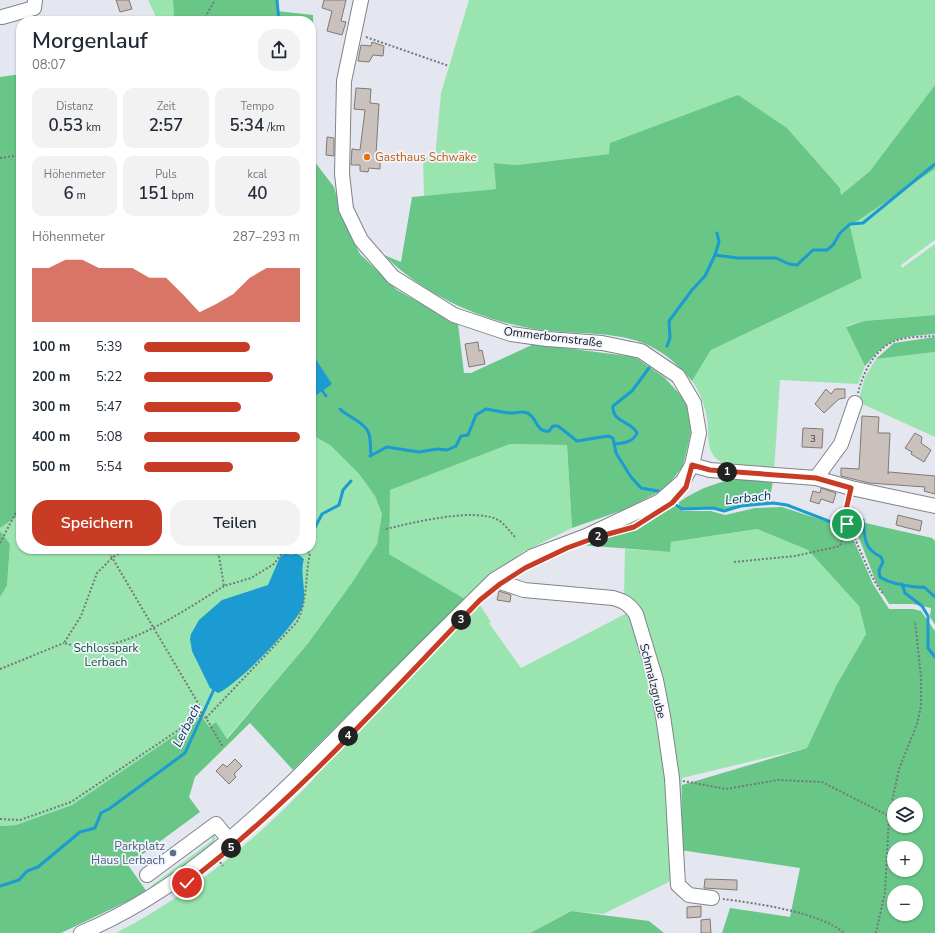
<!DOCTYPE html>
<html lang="de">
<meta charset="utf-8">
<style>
:root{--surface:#fff;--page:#f2f2f3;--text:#1f2937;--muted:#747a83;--accent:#c83c26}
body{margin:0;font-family:"Nunito Sans",sans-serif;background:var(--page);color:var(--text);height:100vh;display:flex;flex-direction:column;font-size:15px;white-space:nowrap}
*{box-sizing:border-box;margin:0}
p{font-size:13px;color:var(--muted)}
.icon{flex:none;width:22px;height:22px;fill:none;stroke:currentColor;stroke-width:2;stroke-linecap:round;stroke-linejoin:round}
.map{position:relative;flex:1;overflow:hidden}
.panel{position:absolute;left:16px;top:16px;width:300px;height:538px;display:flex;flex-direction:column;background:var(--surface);border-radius:16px;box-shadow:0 1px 3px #0004}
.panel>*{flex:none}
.controls{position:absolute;left:887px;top:797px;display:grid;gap:8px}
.controls a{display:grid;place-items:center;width:36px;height:36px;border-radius:50%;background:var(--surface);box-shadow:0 1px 3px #0004;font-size:20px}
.pin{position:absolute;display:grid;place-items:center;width:34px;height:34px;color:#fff;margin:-17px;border:2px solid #fff;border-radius:50%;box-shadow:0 1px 4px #0007}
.km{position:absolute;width:20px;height:20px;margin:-10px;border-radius:50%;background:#222;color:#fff;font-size:11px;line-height:20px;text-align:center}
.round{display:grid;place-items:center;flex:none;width:42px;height:42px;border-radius:16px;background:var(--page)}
.summary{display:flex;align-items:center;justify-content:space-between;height:68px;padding:0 16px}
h1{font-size:22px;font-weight:600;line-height:30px}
.stats{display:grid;grid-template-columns:repeat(3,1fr);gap:6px;height:68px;padding:4px 16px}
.stats div{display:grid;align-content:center;border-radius:10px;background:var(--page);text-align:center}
.stats b{font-size:17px;font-weight:600}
.stats small{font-size:11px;font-weight:400}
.stats p{font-size:11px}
.chart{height:112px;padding:8px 16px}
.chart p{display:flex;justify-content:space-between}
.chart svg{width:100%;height:72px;margin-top:4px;fill:var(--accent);opacity:.7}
.primary-button{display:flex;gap:8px;margin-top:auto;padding:8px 16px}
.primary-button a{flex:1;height:46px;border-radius:16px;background:var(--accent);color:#fff;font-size:16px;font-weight:600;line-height:46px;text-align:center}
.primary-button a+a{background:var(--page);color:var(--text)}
ul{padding:0 16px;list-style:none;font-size:13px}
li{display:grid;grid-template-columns:64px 48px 1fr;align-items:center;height:30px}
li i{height:10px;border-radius:5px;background:var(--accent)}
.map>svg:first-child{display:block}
.green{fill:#9ae5af}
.forest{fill:#68c686;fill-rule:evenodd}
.water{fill:#1b9bd1}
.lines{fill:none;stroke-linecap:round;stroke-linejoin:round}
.stream{stroke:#1b9bd1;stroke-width:3}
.building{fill:#cbc1bc;stroke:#827974}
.minor-casing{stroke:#81838c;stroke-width:16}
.path{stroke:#74777c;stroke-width:2;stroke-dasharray:2 2;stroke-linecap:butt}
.minor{stroke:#fff;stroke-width:14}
.route-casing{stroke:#fff;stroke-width:8}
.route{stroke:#c83c26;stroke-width:5}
.food-dot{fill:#e8710a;stroke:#f1f4fe;stroke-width:1.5}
.service-dot{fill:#5c6f8a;stroke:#f1f4fe;stroke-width:1.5}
.labels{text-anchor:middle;stroke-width:3.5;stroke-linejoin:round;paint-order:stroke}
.number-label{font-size:10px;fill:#454445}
.food-label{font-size:12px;fill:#c56008;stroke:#f1f4fe;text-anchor:start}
.street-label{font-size:12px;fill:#181a1d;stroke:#f1f4fe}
.park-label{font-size:12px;fill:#0e542c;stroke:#f1f4fe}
.service-label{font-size:12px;fill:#4e5e75;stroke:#f1f4fe;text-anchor:end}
.water-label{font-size:13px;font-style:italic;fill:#00344a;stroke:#f1f4fe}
</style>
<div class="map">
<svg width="935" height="933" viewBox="0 0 935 933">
<rect width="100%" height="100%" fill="#e4e7f0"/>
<path class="green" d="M148,0H173L174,21H158Z
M469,0H935V85L870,171L841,195L840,188L787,128L609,154L517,165L495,163L496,189L424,196L423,157L435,158L441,93Z
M935,169V240L901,265L902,268L935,244V315L864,321L846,326L865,366L858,384L780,380L774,472L725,464C704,455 710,437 707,419C705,406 700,392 692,381L711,350L862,278L850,226Z
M935,352V437L858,402L865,377L876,359Z
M311,434L331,446L359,474L375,496L382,514L377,544L351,584L309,642L226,739L216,722L209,727L202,717L72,805L16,825L0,826V597L7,586L10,544L0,531V528L19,515L21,512V549H311Z
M510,444L567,445L572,528L523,552L465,599L389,554V490Z
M757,529L808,550L859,606L866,634L836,686L807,748L682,778L680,850L667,719L624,596L625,549L670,552L671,542Z
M479,604L491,622L489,623L521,668L629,612L661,719L675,879L603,914L570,911L530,933H116C183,899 245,849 298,795C315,779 329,760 345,743C389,697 434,650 479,604Z
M209,834H213L215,837L214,845L151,890V886L213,840Z"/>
<path class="forest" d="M173,0H277V11L313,15L315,109L311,128V21H174Z
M21,74V512L19,515L0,528V77Z
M935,85V169L850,226L862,278L711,350L692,381C643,320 595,340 529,328C476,318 423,294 384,255L401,262L412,197L496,189L494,163L517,165L609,154L610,143L738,95L787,128L840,188L841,195L870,171Z
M311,157L334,187L344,222L360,254L397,290L458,324L464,373H471L534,344L635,357L664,377L686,401L691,432L683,466L666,488L626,509L572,528L567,445L510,444L390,490L389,554L465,599L293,770L250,723L195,777L189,797L200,812L128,865L147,892L61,933H0V826L16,825L72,805L202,717L209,727L216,722L227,739L309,642L351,584L377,544L382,514L375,496L359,474L331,446L311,434Z
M935,315V334C899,337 889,337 865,366L846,327L864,321Z
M935,337V352L876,359L894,343Z
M744,479L773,481L769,503L742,506L726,511L710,508L684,510L677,506L679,505V502C700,488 720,480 744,479Z
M668,505L674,506L683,511H711L725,515L755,508L782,507L843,527L847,525L873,584L889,609H913L921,611L935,631V933H722L730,908L790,917L800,868L680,850L682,785L807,748L836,686L866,634L859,606L808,550L757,529L671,542L670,552L581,545L633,529L642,525ZM894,804H916V826H894ZM894,848H916V870H894ZM894,892H916V914H894Z
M852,520L932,538L935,541V625L930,617L931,608L913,604H889L876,582Z
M0,531L10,544L7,586L0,597Z
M571,911L649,921L664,933H530Z"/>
<path class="water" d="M311,352L332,384L315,396L311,390Z
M284,554L299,555L304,559C299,575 308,592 302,608C294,627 237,685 218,693L210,688L192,651L190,639L191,634L199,620L222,600L268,585L280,557Z"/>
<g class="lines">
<path class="stream" d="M277,0L279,21
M715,255L719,242L717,233
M667,346L670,338L669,321L692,290L705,276L715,255L738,258H776L789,264L797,265L813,250H827L833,245L840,233L850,224L863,223L935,164
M321,389L326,396
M340,409C348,417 366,423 369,434C371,441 370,448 371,454
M615,444C625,443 633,442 637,433C632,421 612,423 613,406L632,391L649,368
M370,456L387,447L419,452L437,449L447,450L456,446L461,436L468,435L476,415L486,409C494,410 503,413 511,413C517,413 524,410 529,414C537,419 537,433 549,431L553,426H558L577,441L608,436L613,438L616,453L631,477L641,488L658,491
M676,505L682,509L713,508L724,511L741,506L773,503L787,505L831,522H844
M856,520H863C865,538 863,548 881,557L883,562L879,570L880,577C888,583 913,588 924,587L935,597
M311,535L322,514L339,505L343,490L351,481
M294,557L299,549
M902,584L905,593L922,606L928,616V648L935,657
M0,886L19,880L27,871L38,867L80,832L95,828L101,813L109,809L185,753L215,687"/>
</g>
<path class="building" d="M116,0H129L132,9L120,12Z
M324,0H346L341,21L346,22L342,35L327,31L332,11L322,8Z
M372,42L384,46L383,56L373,55L369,62L358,61L361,45L371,46Z
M356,88L371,89L370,103L379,104L376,154H379L378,159L380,160V169L369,168L368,172L360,171V165H351L352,149L360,150L365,110L354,109Z
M327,137L334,138V156L326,155Z
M478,342L479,351L482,350L485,364L469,367L465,344Z
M826,389L831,394L835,389H845V398L839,399L824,413L815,404Z
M862,416L879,417L878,433H890L888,474L889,472L935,476V494L924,491L925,487L869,483L841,476V468L859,469Z
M803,428L823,429L822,448L802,447Z
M915,433L922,437L921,443L931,450L924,462L911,454L912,452L905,448Z
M821,488L836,493L833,503L821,499L819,504L810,501L813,491L820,493Z
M898,515L922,521L920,531L896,525Z
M499,591L511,595L510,602L497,600Z
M235,759L242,766L234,774L236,777L229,784L216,771L223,764L227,767Z
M705,879L737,880V890L704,888Z
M701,906V917L687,918V907Z
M710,919L711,933H701V920Z"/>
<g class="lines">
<defs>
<path id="minor" d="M2,17L34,8L35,0
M692,465L710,470L816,478L851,488L935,506
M816,478L841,444L855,403
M494,580L524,590L613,598C624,601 629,604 636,614L656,680L663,716L672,778L678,885L689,895L712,898
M147,875L216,824L229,840
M81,933C188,888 271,805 351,723C398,675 446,627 494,580L533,556L586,536L660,501L683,481L692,465L699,433L694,403L678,376L641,351L602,343L547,339L511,334L454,315L393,277L361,240L346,209L342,174L344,81L361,0"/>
</defs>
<use href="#minor" class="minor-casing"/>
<path class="path" d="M203,21L215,0
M366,37L449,66
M0,158L21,155
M858,393C863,373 874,349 895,341C907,336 922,337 935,336
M847,524C861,547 867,574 884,595
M386,529C411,523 475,507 498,520C504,523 510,532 515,537
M0,543L21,503
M125,549L112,558L97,573L81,616L64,643C71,645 79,647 85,647C128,650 188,608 224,586
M215,549L219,556L224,586L251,578L274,564L285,549
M734,562L795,556L840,546L847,524L846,510L848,499
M0,669L64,643
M201,715L206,718L223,747
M206,718L297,622C308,600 305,576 310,553L305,549
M683,781L726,789L778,780L822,782L889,816L885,892L876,933
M889,816L899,769L917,724L921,706V677L915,621
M0,819L20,820L71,802L201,715V710L198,703L107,549
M220,862L223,866
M723,899C754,903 820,912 844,933"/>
<use href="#minor" class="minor"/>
</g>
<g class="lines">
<defs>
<path id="route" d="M187,883C295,801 386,697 480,600L500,584L525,568L567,548L597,537L634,527L672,503L686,487L692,465L710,470L816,478L851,488L846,510L847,524"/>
</defs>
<use href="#route" class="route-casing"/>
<use href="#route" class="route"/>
</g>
<circle class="food-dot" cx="367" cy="157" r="4"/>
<circle class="service-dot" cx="173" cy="853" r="4"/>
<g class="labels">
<g class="number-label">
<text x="813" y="442">3</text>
</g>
<g class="food-label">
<text x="375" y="161">Gasthaus Schwäke</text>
</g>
<g class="street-label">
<text transform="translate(553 337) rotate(7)" y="4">Ommerbornstraße</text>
<text transform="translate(653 681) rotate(76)" y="4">Schmalzgrube</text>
</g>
<g class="park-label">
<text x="106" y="652">Schlosspark<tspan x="106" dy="14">Lerbach</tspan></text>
</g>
<g class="service-label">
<text x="165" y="850">Parkplatz<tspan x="165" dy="14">Haus Lerbach</tspan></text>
</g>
<g class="water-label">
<text transform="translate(748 497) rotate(-6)" y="5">Lerbach</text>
<text transform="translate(186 725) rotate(-63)" y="5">Lerbach</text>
</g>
</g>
</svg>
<div class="controls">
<a><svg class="icon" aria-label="layers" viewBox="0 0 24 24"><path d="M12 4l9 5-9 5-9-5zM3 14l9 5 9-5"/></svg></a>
<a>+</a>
<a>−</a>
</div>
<div class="pin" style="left:847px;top:524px;background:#1e9e55"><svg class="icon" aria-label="arrive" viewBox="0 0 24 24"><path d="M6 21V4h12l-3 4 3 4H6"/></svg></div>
<div class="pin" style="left:187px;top:883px;background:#d93025"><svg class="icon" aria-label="check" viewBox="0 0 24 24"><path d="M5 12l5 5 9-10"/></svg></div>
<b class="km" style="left:727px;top:472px">1</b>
<b class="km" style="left:598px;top:537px">2</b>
<b class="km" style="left:461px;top:620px">3</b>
<b class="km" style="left:348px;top:736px">4</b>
<b class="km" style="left:231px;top:848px">5</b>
<section class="panel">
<div class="summary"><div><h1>Morgenlauf</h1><p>08:07</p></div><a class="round"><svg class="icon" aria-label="share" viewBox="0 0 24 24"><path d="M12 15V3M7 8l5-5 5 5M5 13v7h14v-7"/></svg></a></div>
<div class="stats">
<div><p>Distanz</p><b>0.53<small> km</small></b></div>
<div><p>Zeit</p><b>2:57</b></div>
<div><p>Tempo</p><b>5:34<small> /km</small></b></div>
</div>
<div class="stats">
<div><p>Höhenmeter</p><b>6<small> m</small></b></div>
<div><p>Puls</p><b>151<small> bpm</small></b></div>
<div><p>kcal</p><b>40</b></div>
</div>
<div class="chart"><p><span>Höhenmeter</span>287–293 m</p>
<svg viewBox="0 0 160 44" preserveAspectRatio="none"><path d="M0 44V11L10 11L20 6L30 6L40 11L50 11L60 11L70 17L80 17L90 27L100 38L110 33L120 27L130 17L140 11L150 11L160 11V44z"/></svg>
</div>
<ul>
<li><b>100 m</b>5:39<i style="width:68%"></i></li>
<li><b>200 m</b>5:22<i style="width:83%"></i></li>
<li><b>300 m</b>5:47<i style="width:62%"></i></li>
<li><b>400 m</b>5:08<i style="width:100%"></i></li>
<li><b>500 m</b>5:54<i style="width:57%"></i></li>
</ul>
<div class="primary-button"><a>Speichern</a><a>Teilen</a></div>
</section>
</div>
